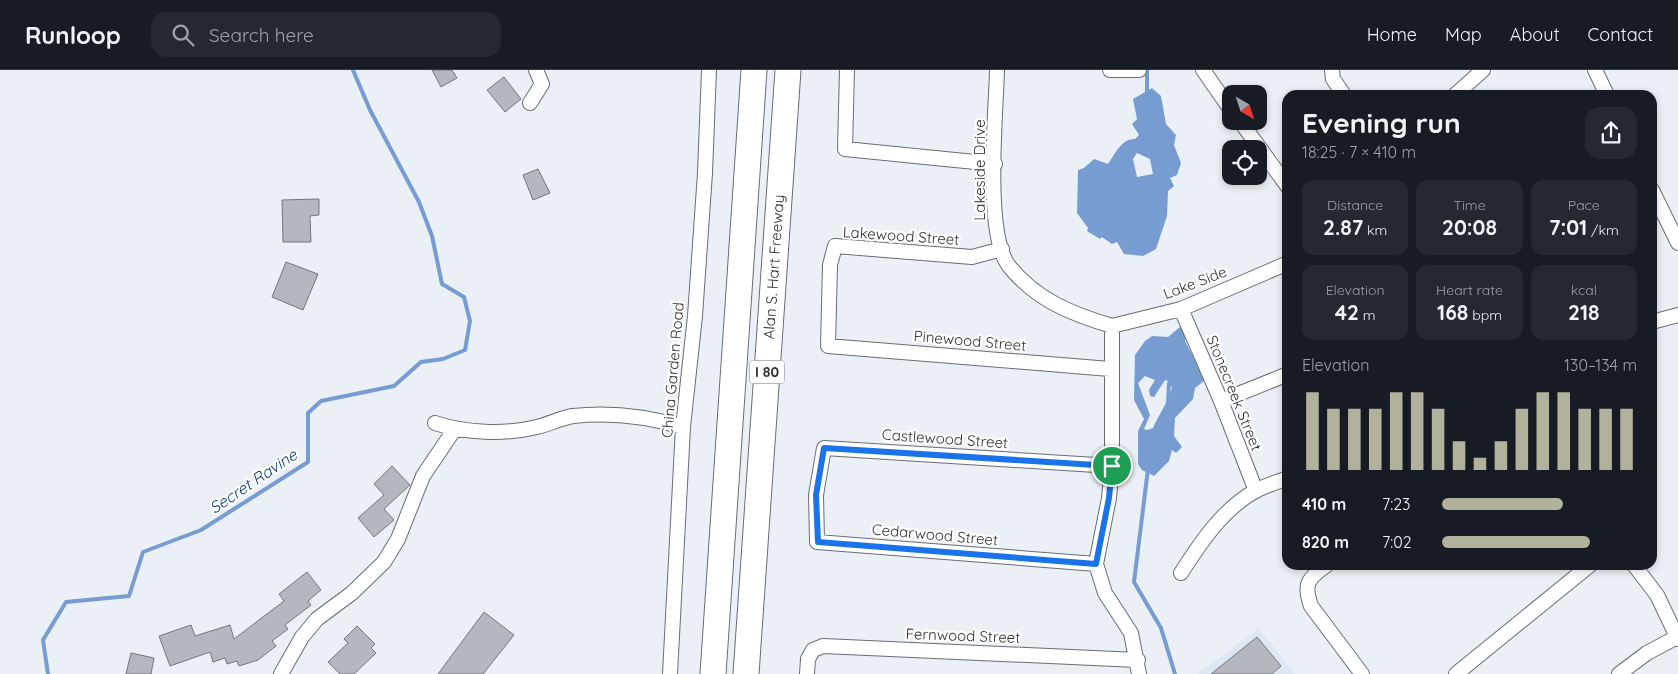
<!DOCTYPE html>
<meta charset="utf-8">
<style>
:root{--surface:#171b24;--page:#242831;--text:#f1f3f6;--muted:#9ea1a6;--line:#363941;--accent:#b2b19c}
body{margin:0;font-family:Quicksand,sans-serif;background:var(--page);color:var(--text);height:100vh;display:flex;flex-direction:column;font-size:19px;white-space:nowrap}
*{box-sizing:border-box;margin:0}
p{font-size:16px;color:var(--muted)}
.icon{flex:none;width:28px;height:28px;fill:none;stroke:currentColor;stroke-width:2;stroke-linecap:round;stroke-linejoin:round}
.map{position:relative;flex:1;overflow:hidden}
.details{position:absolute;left:1282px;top:20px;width:375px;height:480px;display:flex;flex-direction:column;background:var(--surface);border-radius:15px;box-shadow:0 2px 8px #0003}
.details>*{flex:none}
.needle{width:32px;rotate:141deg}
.fabs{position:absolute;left:1222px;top:15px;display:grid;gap:10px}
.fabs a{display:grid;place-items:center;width:45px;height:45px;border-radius:10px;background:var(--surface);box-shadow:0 2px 8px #0003;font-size:25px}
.pin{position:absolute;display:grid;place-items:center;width:42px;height:42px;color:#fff;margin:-21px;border:2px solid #fff;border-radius:50%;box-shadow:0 1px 5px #0007}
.round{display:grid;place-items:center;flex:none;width:52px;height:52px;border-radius:15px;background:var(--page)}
.headline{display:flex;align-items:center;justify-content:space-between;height:85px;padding:0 20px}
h1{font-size:28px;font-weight:800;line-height:38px}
.metrics{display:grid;grid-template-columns:repeat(3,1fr);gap:8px;height:85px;padding:5px 20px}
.metrics div{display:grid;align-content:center;border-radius:12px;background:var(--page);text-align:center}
.metrics b{font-size:21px;font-weight:800}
.metrics small{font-size:14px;font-weight:400}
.metrics p{font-size:14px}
.chart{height:140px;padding:10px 20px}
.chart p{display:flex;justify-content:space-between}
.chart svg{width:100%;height:90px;margin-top:5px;stroke:var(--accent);stroke-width:6}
ul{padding:0 20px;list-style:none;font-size:16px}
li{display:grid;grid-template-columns:80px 60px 1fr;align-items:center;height:38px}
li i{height:12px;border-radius:6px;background:var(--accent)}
header{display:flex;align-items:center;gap:30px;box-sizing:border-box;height:70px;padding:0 25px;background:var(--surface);border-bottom:1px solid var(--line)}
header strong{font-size:24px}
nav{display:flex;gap:28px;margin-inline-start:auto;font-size:18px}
.search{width:350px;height:45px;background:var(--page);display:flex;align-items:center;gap:12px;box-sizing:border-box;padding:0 18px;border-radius:15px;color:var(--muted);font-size:19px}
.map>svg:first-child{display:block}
.built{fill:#dee7f4}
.water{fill:#769cd1;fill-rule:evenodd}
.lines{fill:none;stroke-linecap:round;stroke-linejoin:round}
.stream{stroke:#769cd1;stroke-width:4}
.building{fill:#b3b8be;stroke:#72777d}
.street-casing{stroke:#696d73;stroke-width:16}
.highway-casing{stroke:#696d73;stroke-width:27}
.street{stroke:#fff;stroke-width:14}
.highway{stroke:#fff;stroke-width:25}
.route-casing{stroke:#fff;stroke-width:10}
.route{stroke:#1a73e8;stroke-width:6}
.labels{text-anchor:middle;stroke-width:4.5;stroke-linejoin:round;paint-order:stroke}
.shield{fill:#fff;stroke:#6b6d6e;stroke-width:1}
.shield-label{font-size:14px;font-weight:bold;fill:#2c2e30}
.street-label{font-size:15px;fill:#2c2e30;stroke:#fff}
.water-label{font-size:16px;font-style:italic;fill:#083c7b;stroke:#fff}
</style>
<header>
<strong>Runloop</strong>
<div class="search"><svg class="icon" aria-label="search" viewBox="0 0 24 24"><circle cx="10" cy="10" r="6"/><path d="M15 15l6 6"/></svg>Search here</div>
<nav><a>Home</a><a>Map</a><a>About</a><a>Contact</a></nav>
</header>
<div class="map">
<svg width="1678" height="604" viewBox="0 0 1678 604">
<rect width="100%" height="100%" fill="#ebf0f6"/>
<path class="built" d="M1259,558L1295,604H1197Z"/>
<path class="water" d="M1152,18L1161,26L1166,54L1176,65L1174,75L1181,93L1177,105L1170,108L1174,116L1168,121L1167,146L1156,179L1143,186L1124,184L1117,172L1112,174L1102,167L1100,169L1087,161L1088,158L1077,143L1078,100L1084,98L1094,89L1108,94C1115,84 1122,68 1135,69L1139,65L1132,54L1137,49L1133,29ZM1137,83L1150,89L1153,104L1137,107L1133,89Z
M1180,257L1186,265L1185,271L1205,310L1195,318L1193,329L1175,348L1174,366L1182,377L1176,383L1172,380L1169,391L1154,406L1142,400L1138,394V361L1144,349L1134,330L1135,285L1145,271L1152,266L1168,267ZM1145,306L1155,310L1149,320L1150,326L1154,327L1165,310L1168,311L1167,318L1170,315L1172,317C1169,331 1159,344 1153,358L1147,360L1144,359L1150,345L1138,313Z"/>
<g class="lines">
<path class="stream" d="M1147,0V25
M1168,333L1169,313
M1148,399L1134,512L1161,558L1175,604
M48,604L43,570L66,532L129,526L143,482L201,460L308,392V343L321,331L394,316L421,292L443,289L465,280L470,251L464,227L442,214L432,166L419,132L370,40L353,0"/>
</g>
<path class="building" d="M432,0H452L457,8L441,17Z
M504,7L521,29L505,42L487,20Z
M538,99L550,123L533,130L523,105Z
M319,129V145L310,146L311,172H283L282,130Z
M286,192L318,204L303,240L272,227Z
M392,396L410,415L384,439L394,450L374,467L358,448L384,425L374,414Z
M307,502L321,520L308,531L311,535L285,555L288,559L272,571L276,576L258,590L239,596L237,591L227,594L225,588L213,592L210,582L170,596L159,566L191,555L195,566L230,555L234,569L284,531L279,524Z
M484,542L514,565L483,604H438Z
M357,556L375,574L371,578L376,583L354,604H340L328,592L348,573L344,569Z
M1257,567L1281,596L1272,604H1211Z
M131,583L154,588L151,604H126Z"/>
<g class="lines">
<defs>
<path id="street" d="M847,0L845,79L995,94
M997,0C996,43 984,164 1009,196C1036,230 1072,244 1112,256
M1110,0H1139
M1203,0L1231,40
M1332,0L1333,9L1344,25
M1595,0L1607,25
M1455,25L1483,0
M530,33L542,14L536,0
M1240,51L1288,117
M1652,120L1678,173
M1002,179L972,187L835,176L830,195L828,276L1110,299
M1181,239L1221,331L1256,421
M1652,252L1678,245
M1112,256V396L1109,428L1096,494L1105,523L1131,563L1139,604
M1112,256L1181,239L1288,193
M1221,331L1288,304
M435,353C465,363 505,365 537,357C549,354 561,348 573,346C609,342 649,347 683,357
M1096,494L817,472L816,425L824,378L1112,396
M1327,495C1308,508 1303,514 1311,536L1362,604
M1634,495L1657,525L1678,569
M1181,503C1201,472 1222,440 1255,421C1265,416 1277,412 1288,408
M281,604L302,567L317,549L352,523L384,492L398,469L423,406L454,360
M670,604L683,357L695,246L705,103L709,0
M807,604L808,589L813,580L823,576L1138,590
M1456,604L1590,495
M1619,604L1647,583L1677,567"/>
<path id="highway" d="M713,604L754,0
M746,604L788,0"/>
</defs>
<use href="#street" class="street-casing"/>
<use href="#highway" class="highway-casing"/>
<use href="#street" class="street"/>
<use href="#highway" class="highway"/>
</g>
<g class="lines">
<defs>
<path id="route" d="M824,378L1112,396L1109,428L1096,494L818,472L816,425Z"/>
</defs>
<use href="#route" class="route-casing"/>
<use href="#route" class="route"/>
</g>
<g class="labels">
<rect class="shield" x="749.5" y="290.5" width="35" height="23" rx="4"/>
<g class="shield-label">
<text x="767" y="307">I 80</text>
</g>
<g class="street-label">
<text transform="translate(980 100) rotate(-90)" y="5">Lakeside Drive</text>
<text transform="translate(901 166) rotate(4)" y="5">Lakewood Street</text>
<text transform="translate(774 197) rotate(-86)" y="5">Alan S. Hart Freeway</text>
<text transform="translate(1195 213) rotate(-21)" y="5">Lake Side</text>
<text transform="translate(970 271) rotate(5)" y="5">Pinewood Street</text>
<text transform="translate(673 300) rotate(-85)" y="5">China Garden Road</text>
<text transform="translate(1234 323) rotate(68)" y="5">Stonecreek Street</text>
<text transform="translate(945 369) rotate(4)" y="5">Castlewood Street</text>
<text transform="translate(935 465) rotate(5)" y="5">Cedarwood Street</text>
<text transform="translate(963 566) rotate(2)" y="5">Fernwood Street</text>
</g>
<g class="water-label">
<text transform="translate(253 411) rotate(-34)" y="6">Secret Ravine</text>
</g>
</g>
</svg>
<div class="fabs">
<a><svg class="needle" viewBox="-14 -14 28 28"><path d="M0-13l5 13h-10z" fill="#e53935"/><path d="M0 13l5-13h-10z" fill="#9ea1a6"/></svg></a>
<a><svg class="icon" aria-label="locate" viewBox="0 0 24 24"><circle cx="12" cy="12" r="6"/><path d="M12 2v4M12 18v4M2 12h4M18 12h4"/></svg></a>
</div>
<div class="pin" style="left:1112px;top:396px;background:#1e9e55"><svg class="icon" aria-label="arrive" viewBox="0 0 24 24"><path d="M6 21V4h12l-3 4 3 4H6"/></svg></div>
<section class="details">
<div class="headline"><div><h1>Evening run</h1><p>18:25 · 7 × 410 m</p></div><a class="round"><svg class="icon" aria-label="share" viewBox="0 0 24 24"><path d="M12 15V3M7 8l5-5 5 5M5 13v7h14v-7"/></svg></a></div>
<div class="metrics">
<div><p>Distance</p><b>2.87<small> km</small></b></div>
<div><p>Time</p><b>20:08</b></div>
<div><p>Pace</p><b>7:01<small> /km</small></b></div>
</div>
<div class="metrics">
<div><p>Elevation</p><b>42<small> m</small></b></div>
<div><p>Heart rate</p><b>168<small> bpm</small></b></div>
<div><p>kcal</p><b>218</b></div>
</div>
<div class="chart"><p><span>Elevation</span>130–134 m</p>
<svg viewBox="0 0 160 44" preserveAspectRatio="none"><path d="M5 44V6M15 44V14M25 44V14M35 44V14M45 44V6M55 44V6M65 44V14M75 44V30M85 44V38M95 44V30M105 44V14M115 44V6M125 44V6M135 44V14M145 44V14M155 44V14"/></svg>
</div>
<ul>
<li><b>410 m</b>7:23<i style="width:62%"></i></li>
<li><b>820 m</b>7:02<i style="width:76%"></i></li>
</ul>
</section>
</div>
